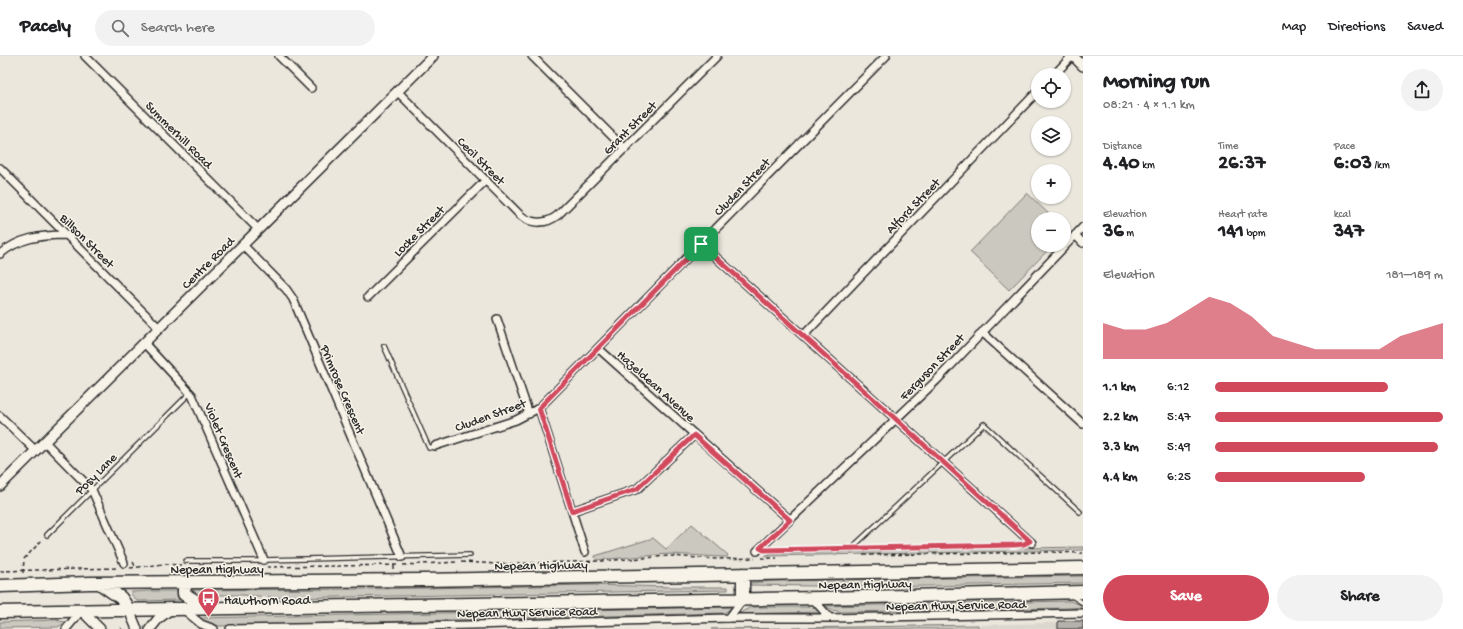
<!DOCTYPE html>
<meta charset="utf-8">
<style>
:root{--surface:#fff;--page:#f2f2f2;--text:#202124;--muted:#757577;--line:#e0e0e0;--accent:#d1495b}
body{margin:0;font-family:"Gochi Hand",sans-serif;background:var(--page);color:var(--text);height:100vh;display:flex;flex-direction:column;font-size:15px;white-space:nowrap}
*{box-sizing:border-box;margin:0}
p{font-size:13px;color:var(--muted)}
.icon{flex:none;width:22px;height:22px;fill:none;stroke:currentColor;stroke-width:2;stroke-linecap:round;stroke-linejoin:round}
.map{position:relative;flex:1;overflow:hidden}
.sheet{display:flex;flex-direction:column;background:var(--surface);width:380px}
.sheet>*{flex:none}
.buttons{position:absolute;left:1031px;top:12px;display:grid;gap:8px}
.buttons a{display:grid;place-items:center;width:40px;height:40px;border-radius:50%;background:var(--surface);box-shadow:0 1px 3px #0004;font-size:20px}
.pin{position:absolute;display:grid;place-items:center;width:34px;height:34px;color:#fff;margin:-17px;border-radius:8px;box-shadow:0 2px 6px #0006}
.round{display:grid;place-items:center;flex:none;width:42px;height:42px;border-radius:21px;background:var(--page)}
.summary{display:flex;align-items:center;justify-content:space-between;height:68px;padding:0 20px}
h1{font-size:22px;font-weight:700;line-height:30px}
.figures{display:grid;grid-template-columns:repeat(3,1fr);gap:6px;height:68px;padding:4px 20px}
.figures div{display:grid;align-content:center}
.figures b{font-size:20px;font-weight:700}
.figures small{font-size:11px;font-weight:400}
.figures p{font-size:11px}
.chart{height:112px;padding:8px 20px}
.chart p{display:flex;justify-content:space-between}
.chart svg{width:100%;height:72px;margin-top:4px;fill:var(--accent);opacity:.7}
.button{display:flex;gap:8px;margin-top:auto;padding:8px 20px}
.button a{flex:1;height:46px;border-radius:24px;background:var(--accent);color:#fff;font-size:16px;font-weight:700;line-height:46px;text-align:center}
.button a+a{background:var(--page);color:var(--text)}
ul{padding:0 20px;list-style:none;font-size:13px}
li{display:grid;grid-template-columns:64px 48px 1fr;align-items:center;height:30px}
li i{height:10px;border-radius:5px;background:var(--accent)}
header{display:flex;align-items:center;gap:24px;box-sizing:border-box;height:56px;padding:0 20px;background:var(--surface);border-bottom:1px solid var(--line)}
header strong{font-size:19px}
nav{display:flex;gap:22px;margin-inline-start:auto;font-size:14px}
.search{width:280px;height:36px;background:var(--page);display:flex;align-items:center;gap:10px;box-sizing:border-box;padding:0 14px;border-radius:22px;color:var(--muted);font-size:15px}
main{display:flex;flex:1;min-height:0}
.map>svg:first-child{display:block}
.built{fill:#dbd7ce}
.green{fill:#cbc8bf;stroke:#7b7a75}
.building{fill:#b5b2ab;stroke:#2b2b2b;filter:url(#shadow)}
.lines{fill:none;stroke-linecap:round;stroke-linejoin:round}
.lane-casing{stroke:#2b2b2b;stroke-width:6}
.street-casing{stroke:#2b2b2b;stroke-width:10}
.secondary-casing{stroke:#2b2b2b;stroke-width:12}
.highway-casing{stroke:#2b2b2b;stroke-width:15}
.path{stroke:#2b2b2b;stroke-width:1.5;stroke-dasharray:4 3;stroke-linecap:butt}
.lane{stroke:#f7f3e8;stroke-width:3.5}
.street{stroke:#f7f3e8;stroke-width:7}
.secondary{stroke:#f7f3e8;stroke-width:9}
.highway{stroke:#f7f3e8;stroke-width:12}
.tram{stroke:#2b2b2b;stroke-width:1}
.route-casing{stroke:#fff;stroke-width:8}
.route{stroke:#d1495b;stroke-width:5}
.labels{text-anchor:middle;stroke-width:3;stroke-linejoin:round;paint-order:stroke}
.street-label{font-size:13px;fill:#2b2b2b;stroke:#f7f3e8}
.poi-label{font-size:13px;fill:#2b2b2b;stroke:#f7f3e8;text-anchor:start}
</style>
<header>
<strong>Pacely</strong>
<div class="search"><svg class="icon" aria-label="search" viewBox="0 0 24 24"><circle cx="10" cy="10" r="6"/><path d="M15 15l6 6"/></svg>Search here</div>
<nav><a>Map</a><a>Directions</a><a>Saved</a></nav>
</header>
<main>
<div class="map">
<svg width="1083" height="573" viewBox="0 0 1083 573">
<defs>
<filter id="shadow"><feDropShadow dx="2.5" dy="4" stdDeviation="2" flood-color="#0004"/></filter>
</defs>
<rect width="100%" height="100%" fill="#ebe7dd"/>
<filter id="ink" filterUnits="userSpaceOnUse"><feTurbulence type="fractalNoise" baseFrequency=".025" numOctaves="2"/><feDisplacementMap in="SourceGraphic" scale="8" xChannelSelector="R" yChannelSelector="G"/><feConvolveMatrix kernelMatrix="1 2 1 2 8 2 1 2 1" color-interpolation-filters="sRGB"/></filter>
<g filter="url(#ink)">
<path class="built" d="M1083,566V573H978V569Z"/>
<path class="green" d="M1027,137L1054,163H1038V189H1053L1009,234L970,196Z
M692,468L728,499L727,501H720L670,498L596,504L595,500L653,482L666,493Z
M1017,488L1025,492L1083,491V494L765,500L771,496Z
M1083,520V527L875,531L750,529L749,527L773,525Z
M591,529L675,531H728V534L285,542L242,539H198L193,538L189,534L367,533Z
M149,535H178L180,544L137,545L130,537L131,536Z
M1070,545L1079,548L1082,551L1069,552L840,556L833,554L824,550Z
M733,551L724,557L220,570L208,568L199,562Z
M754,551H809L814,552L820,556L738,558L749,552Z
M54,564L66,566L58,571L0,572V566Z
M978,569V573H711H731Z"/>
<path class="building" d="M1058,565H1083V573H1058Z"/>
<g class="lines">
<defs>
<path id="lane" d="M384,290L429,392L435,390
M47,479L190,337
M760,492L769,495L1014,489L1024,488L1030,485
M855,493L856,488L984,368L1080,456
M186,505H259L264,504L470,499
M1072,540L1083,547"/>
<path id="street" d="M85,0L258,173
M279,0L311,32
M532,0L625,93
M1054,19L1072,0
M398,36L520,159C532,169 547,168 558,159L717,0
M0,112L159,272
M1075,179L1083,187
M701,188L888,356L1032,487
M243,189L286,233L293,243L402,501
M0,198C19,182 41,179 66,179
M368,241L486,124
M497,263L529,358
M982,276L1083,368
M804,279L1038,35
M144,287L192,339L264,504
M598,292L790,464
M539,352L585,496
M0,360L36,395
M45,386L92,434L124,507
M435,390L516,364L539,352L886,0
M572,455L637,433L694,379
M757,495L937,324L1083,171
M812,542L830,562
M183,553L201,568L214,573
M729,562L743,543
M66,573L81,555
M230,573L473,569L729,562H830L1083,557"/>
<path id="secondary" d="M1073,0L1083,10
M0,430L433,0
M129,554L137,573
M82,555L100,573
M150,573L158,563L171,553"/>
<path id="highway" d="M187,526L184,534V538L207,552
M101,528L121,542L129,554
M0,530L90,527L424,524L1083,512
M743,543V518
M0,556L821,542L1083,536"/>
</defs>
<use href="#lane" class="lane-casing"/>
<use href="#street" class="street-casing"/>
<use href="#secondary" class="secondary-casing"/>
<use href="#highway" class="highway-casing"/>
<path class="path" d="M863,499L1052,496L1083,497
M761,502H777
M133,506L136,512
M461,506L500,508L602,505L669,500L717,503L755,502
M403,509L458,506
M267,511L400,509
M130,512L164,508L182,509
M394,513V509
M0,515L118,512
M23,517L24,503L43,483"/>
<use href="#lane" class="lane"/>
<use href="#street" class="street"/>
<use href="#secondary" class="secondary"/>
<use href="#highway" class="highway"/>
<path class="tram" d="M121,572L122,573"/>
</g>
</g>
<g class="lines" filter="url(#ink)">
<defs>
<path id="route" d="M701,188L888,356L1030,485L1024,488L1014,489L764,494L760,492L790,464L694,379L637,433L572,455L539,352Z"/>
</defs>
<use href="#route" class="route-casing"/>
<use href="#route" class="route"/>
</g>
<defs>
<symbol id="bus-pin" viewBox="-11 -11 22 30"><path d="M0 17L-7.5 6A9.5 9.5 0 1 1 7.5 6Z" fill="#d1495b" stroke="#f7f3e8"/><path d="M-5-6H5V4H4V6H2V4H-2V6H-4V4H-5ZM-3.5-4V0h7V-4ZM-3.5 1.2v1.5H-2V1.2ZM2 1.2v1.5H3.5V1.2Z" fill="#fff"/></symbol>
</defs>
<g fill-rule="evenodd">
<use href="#bus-pin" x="196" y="530" width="25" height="34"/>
</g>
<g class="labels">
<g class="street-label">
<text transform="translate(629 71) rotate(-45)" y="5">Grant Street</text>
<text transform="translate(180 78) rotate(45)" y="5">Summerhill Road</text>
<text transform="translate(482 104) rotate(45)" y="5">Cecil Street</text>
<text transform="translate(741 130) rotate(-46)" y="5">Cluden Street</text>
<text transform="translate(912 149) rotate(-46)" y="5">Alford Street</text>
<text transform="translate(418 174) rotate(-45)" y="5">Locke Street</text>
<text transform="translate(88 184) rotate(45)" y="5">Billson Street</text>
<text transform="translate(207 206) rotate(-45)" y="5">Centre Road</text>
<text transform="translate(931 310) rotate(-46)" y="5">Ferguson Street</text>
<text transform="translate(657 329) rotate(42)" y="5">Hazeldean Avenue</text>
<text transform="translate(344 333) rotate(67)" y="5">Primrose Crescent</text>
<text transform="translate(490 358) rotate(-20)" y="5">Cluden Street</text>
<text transform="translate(225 384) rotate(67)" y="5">Violet Crescent</text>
<text transform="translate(95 417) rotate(-45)" y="5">Posy Lane</text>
<text transform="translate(541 508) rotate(-1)" y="5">Nepean Highway</text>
<text x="217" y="517">Nepean Highway</text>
<text transform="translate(865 527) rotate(-1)" y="5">Nepean Highway</text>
<text transform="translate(956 548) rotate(-1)" y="5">Nepean Hwy Service Road</text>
<text transform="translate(527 555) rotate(-1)" y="5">Nepean Hwy Service Road</text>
</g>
<g class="poi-label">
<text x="224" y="548">Hawthorn Road</text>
</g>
</g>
</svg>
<div class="buttons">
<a><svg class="icon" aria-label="locate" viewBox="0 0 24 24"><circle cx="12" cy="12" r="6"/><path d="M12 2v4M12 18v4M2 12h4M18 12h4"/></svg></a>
<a><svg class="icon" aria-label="layers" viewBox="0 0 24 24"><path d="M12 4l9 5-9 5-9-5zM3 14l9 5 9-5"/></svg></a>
<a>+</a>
<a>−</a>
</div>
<div class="pin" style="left:701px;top:188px;background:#1e9e55"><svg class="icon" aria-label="arrive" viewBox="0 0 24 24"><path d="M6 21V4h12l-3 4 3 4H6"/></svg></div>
</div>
<section class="sheet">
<div class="summary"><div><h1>Morning run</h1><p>08:21 · 4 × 1.1 km</p></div><a class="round"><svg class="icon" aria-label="share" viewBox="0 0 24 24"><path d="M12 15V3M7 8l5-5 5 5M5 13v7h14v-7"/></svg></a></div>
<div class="figures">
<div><p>Distance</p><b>4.40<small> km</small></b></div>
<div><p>Time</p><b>26:37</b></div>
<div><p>Pace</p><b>6:03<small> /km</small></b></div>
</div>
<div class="figures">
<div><p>Elevation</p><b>36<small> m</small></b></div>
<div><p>Heart rate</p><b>141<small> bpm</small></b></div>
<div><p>kcal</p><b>347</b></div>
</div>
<div class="chart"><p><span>Elevation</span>181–189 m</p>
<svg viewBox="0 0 160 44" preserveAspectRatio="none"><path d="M0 44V22L10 26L20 26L30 22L40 14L50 6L60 10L70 18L80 30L90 34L100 38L110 38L120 38L130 38L140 30L150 26L160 22V44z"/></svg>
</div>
<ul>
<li><b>1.1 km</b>6:12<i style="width:76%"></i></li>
<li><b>2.2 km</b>5:47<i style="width:100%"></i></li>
<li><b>3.3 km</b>5:49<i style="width:98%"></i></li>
<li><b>4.4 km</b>6:25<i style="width:66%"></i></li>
</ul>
<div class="button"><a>Save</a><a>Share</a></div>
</section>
</main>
